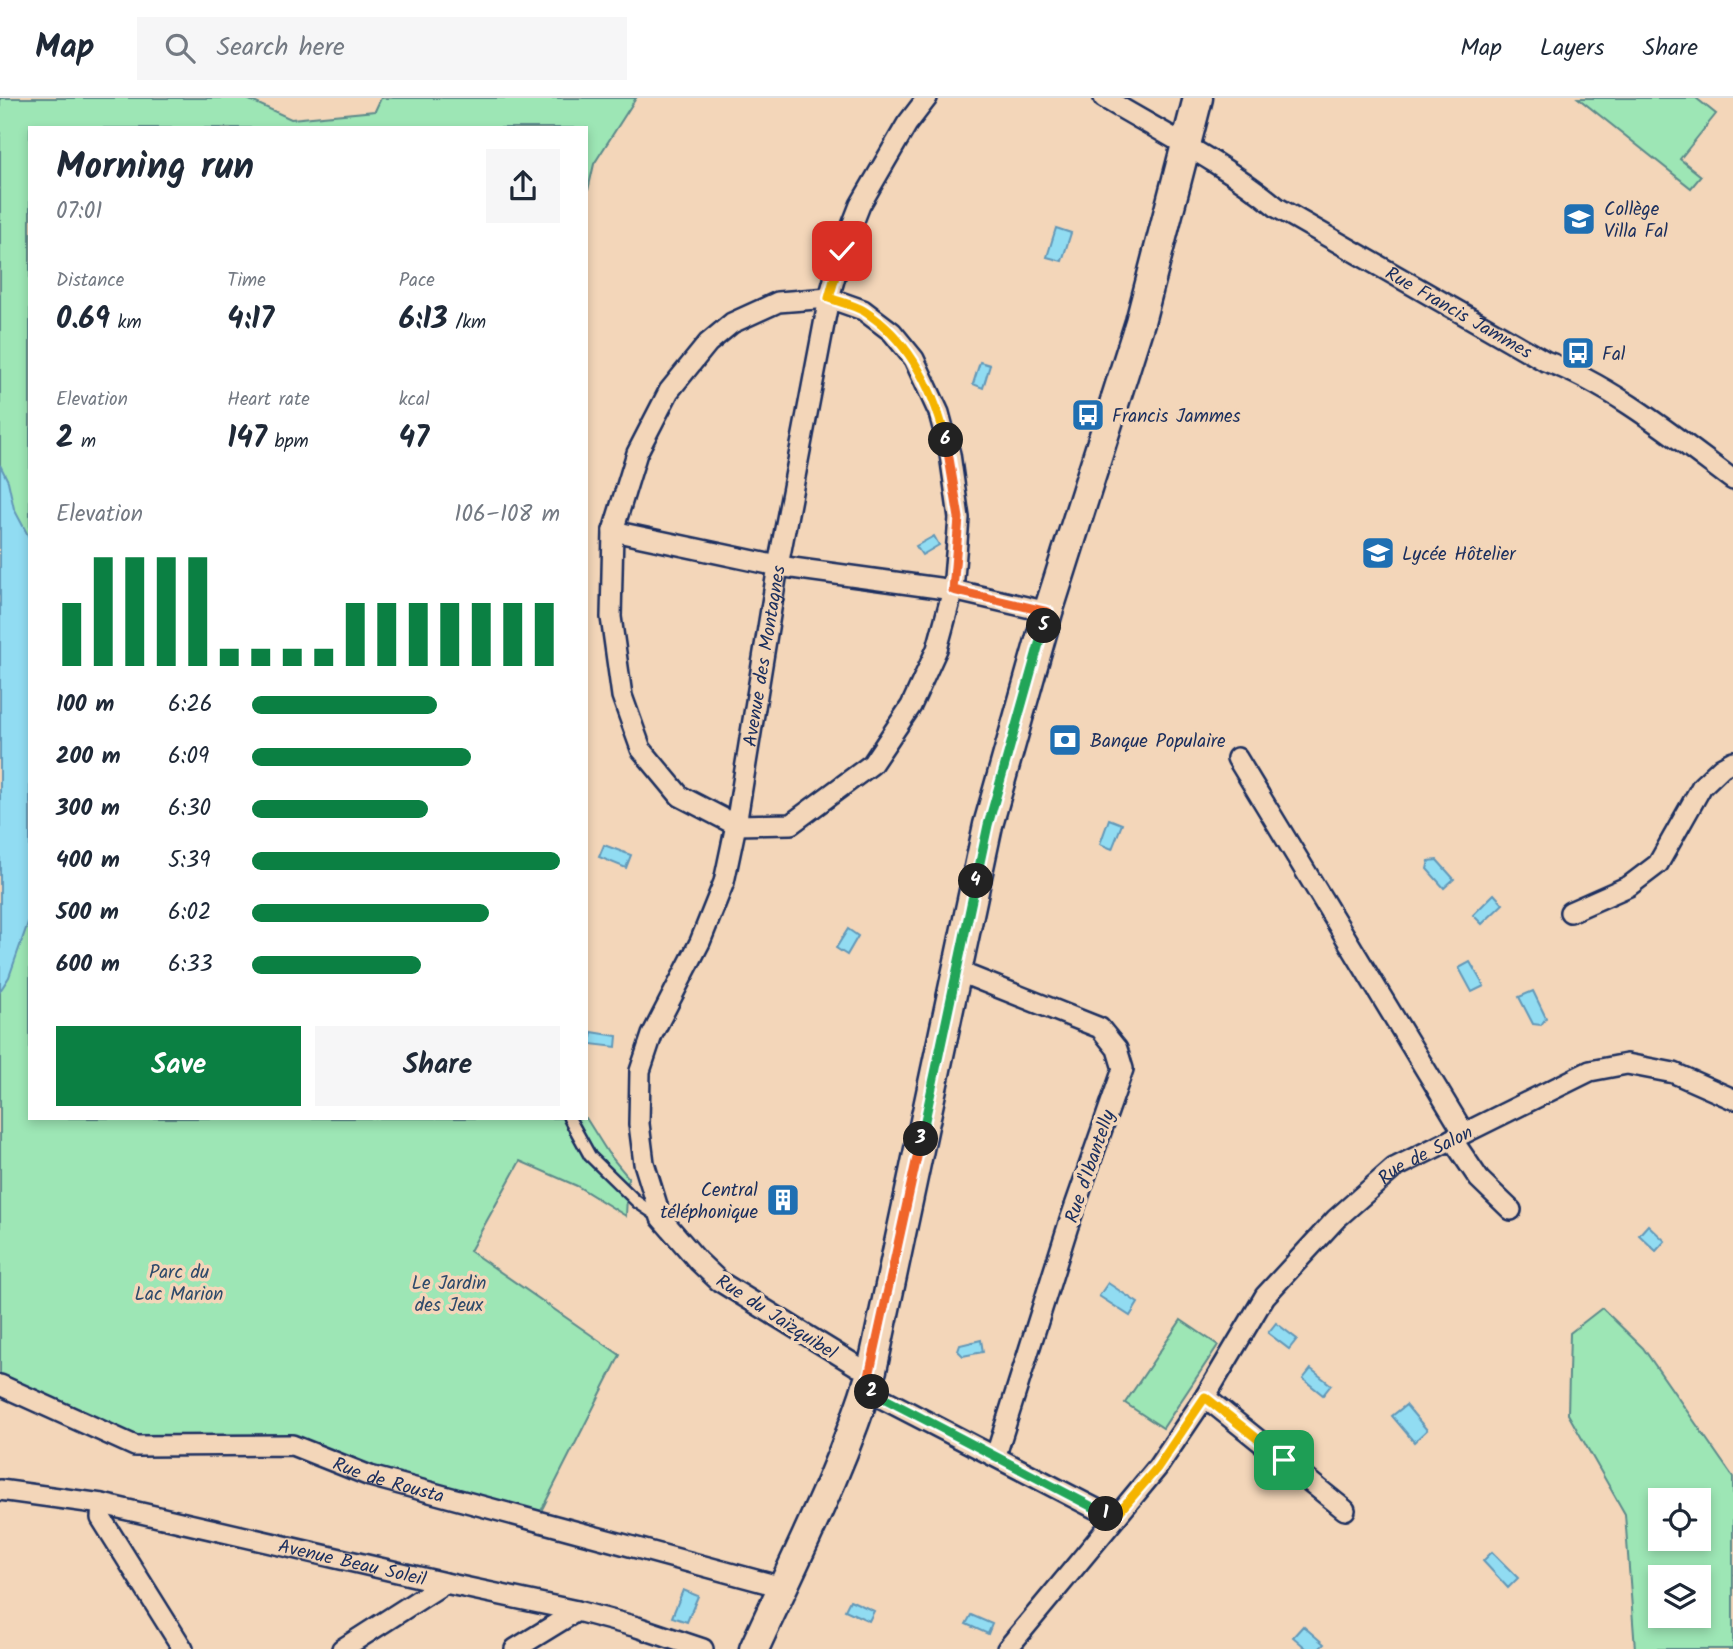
<!DOCTYPE html>
<meta charset="utf-8">
<style>
:root{--surface:#fff;--page:#f6f6f7;--text:#1f2937;--muted:#747a83;--line:#e0e1e3;--accent:#0b8043}
body{margin:0;font-family:Kalam,sans-serif;background:var(--page);color:var(--text);height:100vh;display:flex;flex-direction:column;font-size:26px;white-space:nowrap}
*{box-sizing:border-box;margin:0}
p{font-size:23px;color:var(--muted)}
.icon{flex:none;width:38px;height:38px;fill:none;stroke:currentColor;stroke-width:2;stroke-linecap:round;stroke-linejoin:round}
.map{position:relative;flex:1;overflow:hidden}
.side{position:absolute;left:28px;top:28px;width:560px;height:994px;display:flex;flex-direction:column;background:var(--surface);border-radius:0px;box-shadow:0 4px 10px #0003}
.side>*{flex:none}
.fabs{position:absolute;left:1648px;top:1390px;display:grid;gap:14px}
.fabs a{display:grid;place-items:center;width:63px;height:63px;border-radius:0px;background:var(--surface);box-shadow:0 4px 10px #0003;font-size:35px}
.pin{position:absolute;display:grid;place-items:center;width:60px;height:60px;color:#fff;margin:-30px;border-radius:14px;box-shadow:0 4px 10px #0006}
.km{position:absolute;width:35px;height:35px;margin:-18px;border-radius:50%;background:#222;color:#fff;font-size:19px;line-height:35px;text-align:center}
.round{display:grid;place-items:center;flex:none;width:74px;height:74px;border-radius:0px;background:var(--page)}
.summary{display:flex;align-items:center;justify-content:space-between;height:119px;padding:0 28px}
h1{font-size:38px;font-weight:700;line-height:52px}
.figures{display:grid;grid-template-columns:repeat(3,1fr);gap:10px;height:119px;padding:7px 28px}
.figures div{display:grid;align-content:center}
.figures b{font-size:30px;font-weight:700}
.figures small{font-size:19px;font-weight:400}
.figures p{font-size:19px}
.chart{height:196px;padding:14px 28px}
.chart p{display:flex;justify-content:space-between}
.chart svg{width:100%;height:126px;margin-top:7px;stroke:var(--accent);stroke-width:6}
.cta{display:flex;gap:14px;margin-top:auto;padding:14px 28px}
.cta a{flex:1;height:80px;border-radius:0px;background:var(--accent);color:#fff;font-size:28px;font-weight:700;line-height:80px;text-align:center}
.cta a+a{background:var(--page);color:var(--text)}
ul{padding:0 28px;list-style:none;font-size:23px}
li{display:grid;grid-template-columns:112px 84px 1fr;align-items:center;height:52px}
li i{height:18px;border-radius:9px;background:var(--accent)}
header{display:flex;align-items:center;gap:42px;box-sizing:border-box;height:98px;padding:0 35px;background:var(--surface);border-bottom:2px solid var(--line)}
header strong{font-size:33px}
nav{display:flex;gap:38px;margin-inline-start:auto;font-size:24px}
.search{width:490px;height:63px;background:var(--page);display:flex;align-items:center;gap:18px;box-sizing:border-box;padding:0 24px;border-radius:0px;color:var(--muted);font-size:26px}
.map>svg:first-child{display:block}
.green{fill:#9de6b5;stroke:#5c8a8a;stroke-width:2;fill-rule:evenodd}
.water{fill:#91dcf2;stroke:#6297b7;stroke-width:2}
.lines{fill:none;stroke-linecap:round;stroke-linejoin:round}
.lane-casing{stroke:#1b2f5e;stroke-width:15}
.street-casing{stroke:#1b2f5e;stroke-width:24}
.secondary-casing{stroke:#1b2f5e;stroke-width:33}
.lane{stroke:#f3d6b9;stroke-width:10}
.street{stroke:#f3d6b9;stroke-width:19}
.secondary{stroke:#f3d6b9;stroke-width:28}
.split-1-casing{stroke:#fff;stroke-width:14}
.split-2-casing{stroke:#fff;stroke-width:14}
.split-3-casing{stroke:#fff;stroke-width:14}
.split-4-casing{stroke:#fff;stroke-width:14}
.split-5-casing{stroke:#fff;stroke-width:14}
.split-6-casing{stroke:#fff;stroke-width:14}
.split-7-casing{stroke:#fff;stroke-width:14}
.split-1{stroke:#f5b400;stroke-width:9}
.split-2{stroke:#22a559;stroke-width:9}
.split-3{stroke:#f0652b;stroke-width:9}
.split-4{stroke:#22a559;stroke-width:9}
.split-5{stroke:#22a559;stroke-width:9}
.split-6{stroke:#f0652b;stroke-width:9}
.split-7{stroke:#f5b400;stroke-width:9}
.labels{text-anchor:middle;stroke-width:7;stroke-linejoin:round;paint-order:stroke}
.poi-label{font-size:19px;fill:#1b2f5e;stroke:#f3d6b9;text-anchor:start}
.street-label{font-size:19px;fill:#1b2f5e;stroke:#f3d6b9}
.park-label{font-size:19px;fill:#2e4a6b;stroke:#f3d6b9}
</style>
<header>
<strong>Map</strong>
<div class="search"><svg class="icon" aria-label="search" viewBox="0 0 24 24"><circle cx="10" cy="10" r="6"/><path d="M15 15l6 6"/></svg>Search here</div>
<nav><a>Map</a><a>Layers</a><a>Share</a></nav>
</header>
<div class="map">
<svg width="1733" height="1551" viewBox="0 0 1733 1551">
<rect width="100%" height="100%" fill="#f3d6b9"/>
<filter id="ink" filterUnits="userSpaceOnUse"><feTurbulence type="fractalNoise" baseFrequency=".0143" numOctaves="2"/><feDisplacementMap in="SourceGraphic" scale="14" xChannelSelector="R" yChannelSelector="G"/><feConvolveMatrix kernelMatrix="1 2 1 2 8 2 1 2 1" color-interpolation-filters="sRGB"/></filter>
<g filter="url(#ink)">
<path class="green" d="M0,0H245L291,21L375,13L381,0H636L594,66L586,101V30H30V1020H586L608,1055L628,1079L626,1118L577,1088L520,1063L470,1153L620,1257L536,1423L292,1347L135,1348L0,1287Z
M1578,0H1696L1716,16L1680,61L1701,78L1691,90Z
M1602,1210L1643,1250L1733,1379V1551H1635L1625,1416L1568,1316L1570,1235ZM1661,1402H1699V1440H1661ZM1661,1479H1699V1517H1661Z
M1181,1222L1218,1247L1163,1330L1125,1305Z"/>
<path class="water" d="M1056,130L1071,135L1062,163L1047,159Z
M980,264L990,267L983,290L973,286Z
M0,367L8,383L14,411L30,441V819L9,879L0,893Z
M934,438L939,447L922,457L916,448Z
M1109,721L1122,726L1112,751L1100,746Z
M604,747L631,757L626,770L599,759Z
M1437,762L1454,781L1444,790L1427,771L1429,763Z
M1494,796L1503,806L1482,826L1473,817Z
M848,831L858,838L847,857L836,850Z
M1470,864L1484,888L1472,894L1459,870Z
M1533,893L1546,920L1541,927L1533,926L1519,899Z
M592,934L617,938L616,949L590,946Z
M1648,1127L1665,1143L1656,1153L1639,1137Z
M1108,1185L1138,1205L1130,1218L1099,1198Z
M1276,1225L1297,1241L1289,1251L1268,1235Z
M981,1242L983,1254L963,1258L958,1253L960,1247Z
M1311,1271L1331,1287L1323,1297L1303,1281Z
M1406,1307L1427,1332L1414,1344L1392,1318Z
M1492,1454L1518,1480L1508,1490L1483,1463Z
M683,1492L698,1498L687,1524L672,1519Z
M850,1502L874,1513L869,1523L845,1512Z
M971,1517L992,1526L988,1536L966,1526Z
M1303,1528L1324,1546L1319,1551H1307L1293,1539Z"/>
<g class="lines">
<defs>
<path id="lane" d="M569,1020L590,1058L637,1104L658,1118"/>
<g id="street">
<path id="s1" d="M1104,0C1163,35 1225,66 1278,110L1545,263C1609,285 1678,341 1733,382"/>
<path d="M829,200L863,212L892,234L914,261L939,315L950,356L959,420L953,492L937,551L911,608L872,666L791,726L736,727L680,698L641,651L622,598L611,519L613,433L637,355L669,293L708,245L732,225L778,204Z"/>
<path d="M613,433L778,468L953,492L1048,514"/>
<path d="M1237,660L1464,1035"/>
<path d="M1570,814L1629,788L1658,766L1702,688L1722,669L1733,663"/>
<path d="M957,873L1100,930L1117,951L1123,971L1068,1128L996,1357"/>
<path d="M1452,1041L1479,1081L1511,1112"/>
<path id="s2" d="M872,1272L857,1268L719,1183L698,1163L661,1120L644,1065L639,1026L640,973L652,937L700,844L724,784L736,727L778,468L829,200L842,153L860,107L907,26L927,0"/>
<path id="s3" d="M0,1287L135,1348L292,1347L370,1378L782,1489"/>
<path d="M866,1292L1106,1416L1113,1421"/>
<path d="M1205,1299L1345,1412"/>
<path id="s4" d="M0,1392L102,1406L445,1485L577,1513L637,1529L703,1551"/>
<path d="M102,1406L101,1420L183,1551"/>
<path d="M342,1551L445,1485"/>
<path d="M515,1551L577,1513"/>
<path id="s5" d="M1007,1551L1157,1370L1205,1299L1265,1198L1336,1121L1394,1070L1590,973L1627,966L1674,975L1733,1001"/>
</g>
<path id="secondary" d="M754,1551C796,1459 843,1369 872,1272L988,727L1048,514L1140,224L1198,0"/>
</defs>
<use href="#lane" class="lane-casing"/>
<use href="#street" class="street-casing"/>
<use href="#secondary" class="secondary-casing"/>
<use href="#lane" class="lane"/>
<use href="#street" class="street"/>
<use href="#secondary" class="secondary"/>
</g>
</g>
<g class="lines" filter="url(#ink)">
<defs>
<path id="split-1" d="M1106,1416L1112,1422L1157,1370L1205,1299L1284,1362"/>
<path id="split-2" d="M872,1294L1106,1416"/>
<path id="split-3" d="M872,1294L866,1292L921,1041"/>
<path id="split-4" d="M921,1041L976,783"/>
<path id="split-5" d="M976,783L988,727L1044,528"/>
<path id="split-6" d="M946,342L959,420L953,492L1048,514L1044,528"/>
<path id="split-7" d="M842,153L829,200C840,204 854,207 864,213C910,242 933,291 946,342"/>
</defs>
<use href="#split-1" class="split-1-casing"/>
<use href="#split-2" class="split-2-casing"/>
<use href="#split-3" class="split-3-casing"/>
<use href="#split-4" class="split-4-casing"/>
<use href="#split-5" class="split-5-casing"/>
<use href="#split-6" class="split-6-casing"/>
<use href="#split-7" class="split-7-casing"/>
<use href="#split-1" class="split-1"/>
<use href="#split-2" class="split-2"/>
<use href="#split-3" class="split-3"/>
<use href="#split-4" class="split-4"/>
<use href="#split-5" class="split-5"/>
<use href="#split-6" class="split-6"/>
<use href="#split-7" class="split-7"/>
</g>
<defs>
<symbol id="school-square" viewBox="-11 -11 22 22"><rect x="-9" y="-9" width="18" height="18" rx="4" fill="#1f6fb2" stroke="#f3d6b9"/><path d="M0-5L7-2L0 1L-7-2ZM-4 1L0 2.5L4 1V4Q0 6-4 4Z" fill="#fff"/></symbol>
<symbol id="bus-square" viewBox="-11 -11 22 22"><rect x="-9" y="-9" width="18" height="18" rx="4" fill="#1f6fb2" stroke="#f3d6b9"/><path d="M-5-6H5V4H4V6H2V4H-2V6H-4V4H-5ZM-3.5-4V0h7V-4ZM-3.5 1.2v1.5H-2V1.2ZM2 1.2v1.5H3.5V1.2Z" fill="#fff"/></symbol>
<symbol id="bank-square" viewBox="-11 -11 22 22"><rect x="-9" y="-9" width="18" height="18" rx="4" fill="#1f6fb2" stroke="#f3d6b9"/><path d="M-6-4H6V4H-6ZM0-2.3a2.3 2.3 0 1 0 0 4.6a2.3 2.3 0 1 0 0-4.6Z" fill="#fff"/></symbol>
<symbol id="building-square" viewBox="-11 -11 22 22"><rect x="-9" y="-9" width="18" height="18" rx="4" fill="#1f6fb2" stroke="#f3d6b9"/><path d="M-4-6H4V6H1V3H-1V6H-4ZM-2.5-4.3h1.7v1.8h-1.7ZM.8-4.3h1.7v1.8H.8ZM-2.5-1h1.7V.8h-1.7ZM.8-1h1.7V.8H.8Z" fill="#fff"/></symbol>
</defs>
<g fill-rule="evenodd">
<use href="#school-square" x="1560" y="102" width="38" height="38"/>
<use href="#bus-square" x="1559" y="236" width="38" height="38"/>
<use href="#bus-square" x="1069" y="298" width="38" height="38"/>
<use href="#school-square" x="1359" y="436" width="38" height="38"/>
<use href="#bank-square" x="1046" y="623" width="38" height="38"/>
<use href="#building-square" x="764" y="1083" width="38" height="38"/>
</g>
<g class="labels">
<g class="poi-label">
<text x="1604" y="117">Collège<tspan x="1604" dy="22">Villa Fal</tspan></text>
<text x="1602" y="262">Fal</text>
<text x="1112" y="324">Francis Jammes</text>
<text x="1402" y="462">Lycée Hôtelier</text>
<text x="1090" y="649">Banque Populaire</text>
<text x="758" y="1098" text-anchor="end">Central<tspan x="758" dy="22">téléphonique</tspan></text>
</g>
<g class="street-label">
<text dy="7" stroke="none"><textPath href="#s1" startOffset="415">Rue Francis Jammes</textPath></text>
<text dy="7" stroke="none"><textPath href="#s2" startOffset="850">Avenue des Montagnes</textPath></text>
<text dy="7" stroke="none"><textPath href="#s5" startOffset="654">Rue de Salon</textPath></text>
<text transform="translate(1089 1068) rotate(-71)" y="7">Rue d'Ibantelly</text>
<text transform="translate(777 1218) rotate(33)" y="7">Rue du Jaïzquibel</text>
<text dy="7" stroke="none"><textPath href="#s3" startOffset="408">Rue de Rousta</textPath></text>
<text dy="7" stroke="none"><textPath href="#s4" startOffset="360">Avenue Beau Soleil</textPath></text>
</g>
<g class="park-label">
<text x="179" y="1180">Parc du<tspan x="179" dy="22">Lac Marion</tspan></text>
<text x="449" y="1191">Le Jardin<tspan x="449" dy="22">des Jeux</tspan></text>
</g>
</g>
</svg>
<div class="fabs">
<a><svg class="icon" aria-label="locate" viewBox="0 0 24 24"><circle cx="12" cy="12" r="6"/><path d="M12 2v4M12 18v4M2 12h4M18 12h4"/></svg></a>
<a><svg class="icon" aria-label="layers" viewBox="0 0 24 24"><path d="M12 4l9 5-9 5-9-5zM3 14l9 5 9-5"/></svg></a>
</div>
<div class="pin" style="left:1284px;top:1362px;background:#1e9e55"><svg class="icon" aria-label="arrive" viewBox="0 0 24 24"><path d="M6 21V4h12l-3 4 3 4H6"/></svg></div>
<div class="pin" style="left:842px;top:153px;background:#d93025"><svg class="icon" aria-label="check" viewBox="0 0 24 24"><path d="M5 12l5 5 9-10"/></svg></div>
<b class="km" style="left:1106px;top:1416px">1</b>
<b class="km" style="left:872px;top:1294px">2</b>
<b class="km" style="left:921px;top:1041px">3</b>
<b class="km" style="left:976px;top:783px">4</b>
<b class="km" style="left:1044px;top:528px">5</b>
<b class="km" style="left:946px;top:342px">6</b>
<section class="side">
<div class="summary"><div><h1>Morning run</h1><p>07:01</p></div><a class="round"><svg class="icon" aria-label="share" viewBox="0 0 24 24"><path d="M12 15V3M7 8l5-5 5 5M5 13v7h14v-7"/></svg></a></div>
<div class="figures">
<div><p>Distance</p><b>0.69<small> km</small></b></div>
<div><p>Time</p><b>4:17</b></div>
<div><p>Pace</p><b>6:13<small> /km</small></b></div>
</div>
<div class="figures">
<div><p>Elevation</p><b>2<small> m</small></b></div>
<div><p>Heart rate</p><b>147<small> bpm</small></b></div>
<div><p>kcal</p><b>47</b></div>
</div>
<div class="chart"><p><span>Elevation</span>106–108 m</p>
<svg viewBox="0 0 160 44" preserveAspectRatio="none"><path d="M5 44V22M15 44V6M25 44V6M35 44V6M45 44V6M55 44V38M65 44V38M75 44V38M85 44V38M95 44V22M105 44V22M115 44V22M125 44V22M135 44V22M145 44V22M155 44V22"/></svg>
</div>
<ul>
<li><b>100 m</b>6:26<i style="width:60%"></i></li>
<li><b>200 m</b>6:09<i style="width:71%"></i></li>
<li><b>300 m</b>6:30<i style="width:57%"></i></li>
<li><b>400 m</b>5:39<i style="width:100%"></i></li>
<li><b>500 m</b>6:02<i style="width:77%"></i></li>
<li><b>600 m</b>6:33<i style="width:55%"></i></li>
</ul>
<div class="cta"><a>Save</a><a>Share</a></div>
</section>
</div>
